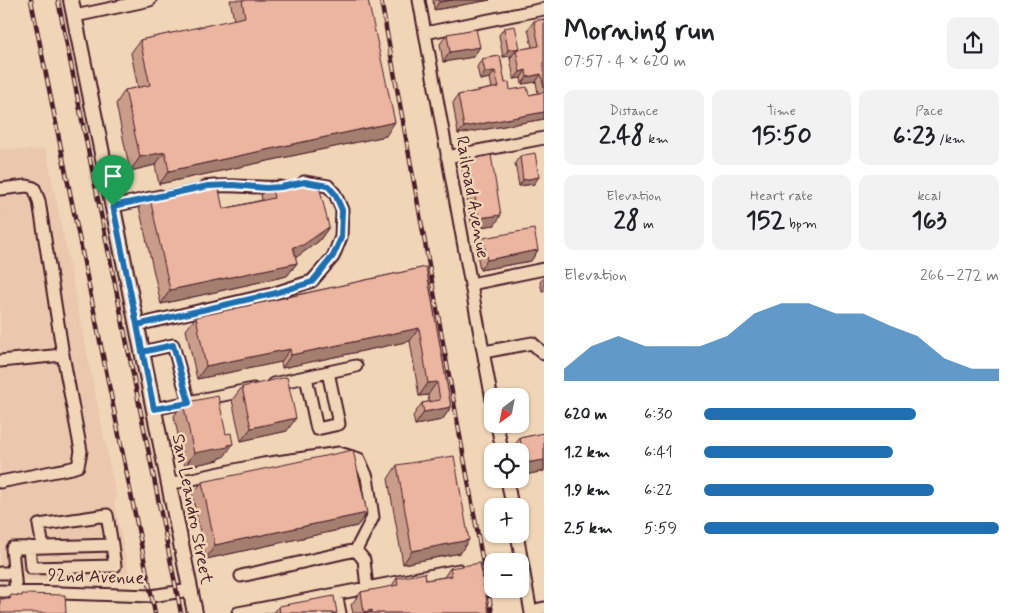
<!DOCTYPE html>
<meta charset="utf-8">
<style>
:root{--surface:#fff;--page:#f2f2f2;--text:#202124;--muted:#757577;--accent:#1f6fb2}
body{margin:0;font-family:Mynerve,sans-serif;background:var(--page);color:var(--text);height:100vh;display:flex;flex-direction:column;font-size:19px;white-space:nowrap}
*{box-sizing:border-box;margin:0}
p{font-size:16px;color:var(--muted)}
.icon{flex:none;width:28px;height:28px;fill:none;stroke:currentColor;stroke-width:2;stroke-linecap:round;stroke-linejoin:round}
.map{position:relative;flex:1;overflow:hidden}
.panel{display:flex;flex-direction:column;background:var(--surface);width:475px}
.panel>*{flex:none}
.needle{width:32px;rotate:212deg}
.tools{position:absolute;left:484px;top:388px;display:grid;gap:10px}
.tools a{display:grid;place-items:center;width:45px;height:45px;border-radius:10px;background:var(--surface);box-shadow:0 1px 4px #0004;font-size:25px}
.pin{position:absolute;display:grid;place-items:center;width:42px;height:42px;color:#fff;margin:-51px -21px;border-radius:50% 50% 50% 0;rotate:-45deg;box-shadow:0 0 5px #0007}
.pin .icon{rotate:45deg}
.round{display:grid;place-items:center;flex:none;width:52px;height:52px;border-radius:10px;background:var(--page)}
.headline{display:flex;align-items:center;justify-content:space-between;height:85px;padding:0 20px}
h1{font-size:28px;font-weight:700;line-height:38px}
.stats{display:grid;grid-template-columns:repeat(3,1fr);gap:8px;height:85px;padding:5px 20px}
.stats div{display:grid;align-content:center;border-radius:10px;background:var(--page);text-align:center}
.stats b{font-size:25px;font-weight:700}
.stats small{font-size:14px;font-weight:400}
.stats p{font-size:14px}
.chart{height:140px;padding:10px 20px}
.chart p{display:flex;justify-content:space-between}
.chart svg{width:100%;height:90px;margin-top:5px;fill:var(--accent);opacity:.7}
ul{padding:0 20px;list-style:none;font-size:16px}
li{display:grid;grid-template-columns:80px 60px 1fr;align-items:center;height:38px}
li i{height:12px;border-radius:6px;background:var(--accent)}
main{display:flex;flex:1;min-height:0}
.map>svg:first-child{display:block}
.built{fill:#ebc8ad}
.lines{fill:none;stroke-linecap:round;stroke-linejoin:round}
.minor-casing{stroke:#4a1f2b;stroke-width:15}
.major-casing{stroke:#4a1f2b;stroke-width:18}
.minor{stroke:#f0d5b7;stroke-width:11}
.major{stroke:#f0d5b7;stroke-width:14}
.rail-casing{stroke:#4a1f2b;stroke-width:4.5}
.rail{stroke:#f0d5b7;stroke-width:2.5;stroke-dasharray:8;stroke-linecap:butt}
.wall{fill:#ca9c8a;stroke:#4a1f2b}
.shaded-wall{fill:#a47f70;stroke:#4a1f2b}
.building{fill:#ebb5a0;stroke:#4a1f2b}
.route-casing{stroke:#fff;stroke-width:10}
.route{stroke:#1f6fb2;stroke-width:6}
.labels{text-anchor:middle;stroke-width:5;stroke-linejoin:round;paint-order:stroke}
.street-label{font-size:18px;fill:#4a1f2b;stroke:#f0d5b7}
</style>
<main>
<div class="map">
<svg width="544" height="613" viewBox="0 0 544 613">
<rect width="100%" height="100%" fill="#f0d5b7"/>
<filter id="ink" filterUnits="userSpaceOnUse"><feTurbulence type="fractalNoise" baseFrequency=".02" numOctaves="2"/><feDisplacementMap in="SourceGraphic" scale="10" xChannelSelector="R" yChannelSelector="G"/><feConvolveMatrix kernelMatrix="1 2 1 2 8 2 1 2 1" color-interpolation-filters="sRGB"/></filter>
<g filter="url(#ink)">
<path class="built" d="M0,149L46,150L117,500L114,501L130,578L54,580L0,579Z"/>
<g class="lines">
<defs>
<path id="minor" d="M419,0L492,400
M75,16L150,0
M425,33L544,9
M447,157L544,138
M205,187C231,183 256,189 281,187
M0,189L27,186L34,188L39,201L63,355L81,451L78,466L72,468L0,482
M113,206L160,196
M471,284L544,269
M137,325L272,294L312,281L333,257L341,237L342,210L335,194L328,186L304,182
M142,352L173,345L189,403
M484,352L532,343L544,354
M0,361L63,355
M306,377L317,429L339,424L328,372
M273,384L356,366
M154,409L253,389
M497,424L502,451
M507,479L512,506
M169,484L263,464L339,453L359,459L367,477L373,517L356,550
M517,534L531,613
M43,547L39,525L107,515L112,545
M0,573H14
M241,576L356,550L364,560L367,588
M0,591L151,596L190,590
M16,591L12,548C45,547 79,546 112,545L115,566L31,568L29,547
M336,594L340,613
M531,611L544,608
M238,613L459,570"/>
<path id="major" d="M71,0L195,613"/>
</defs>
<use href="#minor" class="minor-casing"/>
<use href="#major" class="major-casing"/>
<use href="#minor" class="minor"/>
<use href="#major" class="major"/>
<defs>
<path id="rail" d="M31,0L155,613
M58,0L181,613
M381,0L492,613"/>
</defs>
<use href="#rail" class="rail-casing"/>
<use href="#rail" class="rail"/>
</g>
<path class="wall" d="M230,0H368L386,136L159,184L155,165L130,171L116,104L125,90L138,88L131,53L140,40L234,20Z
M433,0H490L434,10Z
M544,19V119L458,134L453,103L458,95L492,88L490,78L480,80L477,67L482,59L500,56L505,83L510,90L529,95L538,93L536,82L522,84L521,78L514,79L510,58L512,56L503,57L499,35L504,28L519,50L532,47L528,29L534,21Z
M447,34L480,47L473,57L443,62L440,44Z
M520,156L534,184L519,186L515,163Z
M468,160L495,225L472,228L462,169Z
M270,182L329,227L319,241L295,258L297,263L287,276L161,304L139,207L149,194L223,209L262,200L261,195Z
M483,238L538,250L531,261L480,270L476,248Z
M426,267L451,407L442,420L415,425L413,416L422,403L429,402L428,395L419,396L410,341L282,368L281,362L197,379L186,330L196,317Z
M544,277V291H542L540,282Z
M242,387L287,431L241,441L232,400Z
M183,403L224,457L220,458L219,460L185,467L174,416Z
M544,433V471L520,476V451H510L520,438Z
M397,465L460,553L403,564L388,479Z
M202,482L367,513L357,526L206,559L192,495Z
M450,568L489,613H353L351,605L361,592L391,587L397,578L426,580L444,577Z
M279,606L337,613H274Z"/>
<path class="shaded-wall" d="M453,0H490L434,10L439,2Z
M480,47L473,57L443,62L450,52Z
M520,48L516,53V50L512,56L503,57L508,50Z
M526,70L521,78L514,79L520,72Z
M495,71L490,78L480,80L485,72Z
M541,74L536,82L522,84L527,77Z
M544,112V119L458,134L464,127Z
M395,122L386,136L159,184L169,171Z
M165,152L155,165L130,171L140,157Z
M539,177L534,184L519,186L523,180Z
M501,215L495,225L472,228L479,218Z
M329,227L319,241L294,259L293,247Z
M538,250L531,261L480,270L487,260Z
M297,263L287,276L161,304L170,290Z
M419,328L410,341L282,368L291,355Z
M290,349L281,362L197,379L206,366Z
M437,382L428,395L419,396L428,383Z
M451,407L442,420L415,425L424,412Z
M296,418L287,431L241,441L251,428Z
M233,444L224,457L220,458L219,460L185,467L194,453Z
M544,460V471L520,476V470L525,463Z
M367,513L357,526L206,559L215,545Z
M469,540L460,553L403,564L412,551Z
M372,610L370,613H363L364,612Z"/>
<path class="building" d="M242,0H368L395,122L169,171L165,152L140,157L125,90L150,85L140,40L245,17Z
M439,0H453L439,2Z
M544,19V88L541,74L527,77L526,70L520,72L516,50L539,46L534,21Z
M515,26L520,48L508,50L504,28Z
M476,29L480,47L450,52L447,34Z
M500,56L505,83L509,82L510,90L527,87L529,95L544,92V112L464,127L458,95L499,87L495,71L485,72L482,59Z
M535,153L539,177L523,180L520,156Z
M491,155L501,215L479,218L468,160Z
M317,177L329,227L303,245L293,247L297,263L170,290L149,194L217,180L223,209L274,198L270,182L291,181Z
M534,229L538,250L487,260L483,238Z
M426,267L451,407L424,412L422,403L440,400L437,382L428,383L419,328L291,355L290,349L206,366L196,317Z
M287,377L296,418L251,428L242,387Z
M218,396L226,434L231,433L233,444L228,445V447L194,453L183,403Z
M544,433V460L525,463L520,438Z
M353,450L367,513L215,545L202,482Z
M454,456L469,540L412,551L397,465Z
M480,563L489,613H372V610L364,612L361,592L398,585L397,578L425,573L426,580L452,576L450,568Z
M22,594L65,595L66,613H0V599H10L11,595L22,596Z
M334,596L337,613H280L279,606Z"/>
</g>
<g class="lines" filter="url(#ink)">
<defs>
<path id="route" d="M113,206L154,409L189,403L173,345L142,352L137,325L272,294L312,282L333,256L341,238L342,210L335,194L328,186L305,182L281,187L266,188L233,185L208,186L113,206"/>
</defs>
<use href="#route" class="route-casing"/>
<use href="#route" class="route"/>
</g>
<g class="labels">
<g class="street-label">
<text transform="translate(473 197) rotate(80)" y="6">Railroad Avenue</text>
<text transform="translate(193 509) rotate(79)" y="6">San Leandro Street</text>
<text transform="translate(96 576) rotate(2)" y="6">92nd Avenue</text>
</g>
</g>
</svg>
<div class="tools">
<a><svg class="needle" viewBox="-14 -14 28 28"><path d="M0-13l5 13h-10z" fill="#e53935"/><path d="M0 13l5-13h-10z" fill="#757577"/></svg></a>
<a><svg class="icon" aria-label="locate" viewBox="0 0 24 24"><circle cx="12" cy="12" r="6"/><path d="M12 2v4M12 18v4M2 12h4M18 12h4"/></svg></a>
<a>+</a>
<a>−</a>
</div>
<div class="pin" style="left:113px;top:206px;background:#1e9e55"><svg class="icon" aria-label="arrive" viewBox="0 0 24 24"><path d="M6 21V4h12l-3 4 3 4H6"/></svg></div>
</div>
<section class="panel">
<div class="headline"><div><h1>Morning run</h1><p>07:57 · 4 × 620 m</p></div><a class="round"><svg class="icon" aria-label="share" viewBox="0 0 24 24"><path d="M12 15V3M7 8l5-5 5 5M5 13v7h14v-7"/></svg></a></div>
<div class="stats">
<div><p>Distance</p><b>2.48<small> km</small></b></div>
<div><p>Time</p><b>15:50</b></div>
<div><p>Pace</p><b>6:23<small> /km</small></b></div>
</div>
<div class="stats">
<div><p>Elevation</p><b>28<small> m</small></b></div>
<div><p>Heart rate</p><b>152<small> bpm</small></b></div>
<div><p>kcal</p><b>163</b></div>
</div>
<div class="chart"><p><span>Elevation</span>266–272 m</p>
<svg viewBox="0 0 160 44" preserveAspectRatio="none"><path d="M0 44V38L10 27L20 22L30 27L40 27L50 27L60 22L70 11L80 6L90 6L100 11L110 11L120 17L130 22L140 33L150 38L160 38V44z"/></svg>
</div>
<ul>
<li><b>620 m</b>6:30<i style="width:72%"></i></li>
<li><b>1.2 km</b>6:41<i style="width:64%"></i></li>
<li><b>1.9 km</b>6:22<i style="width:78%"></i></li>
<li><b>2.5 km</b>5:59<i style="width:100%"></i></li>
</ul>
</section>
</main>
